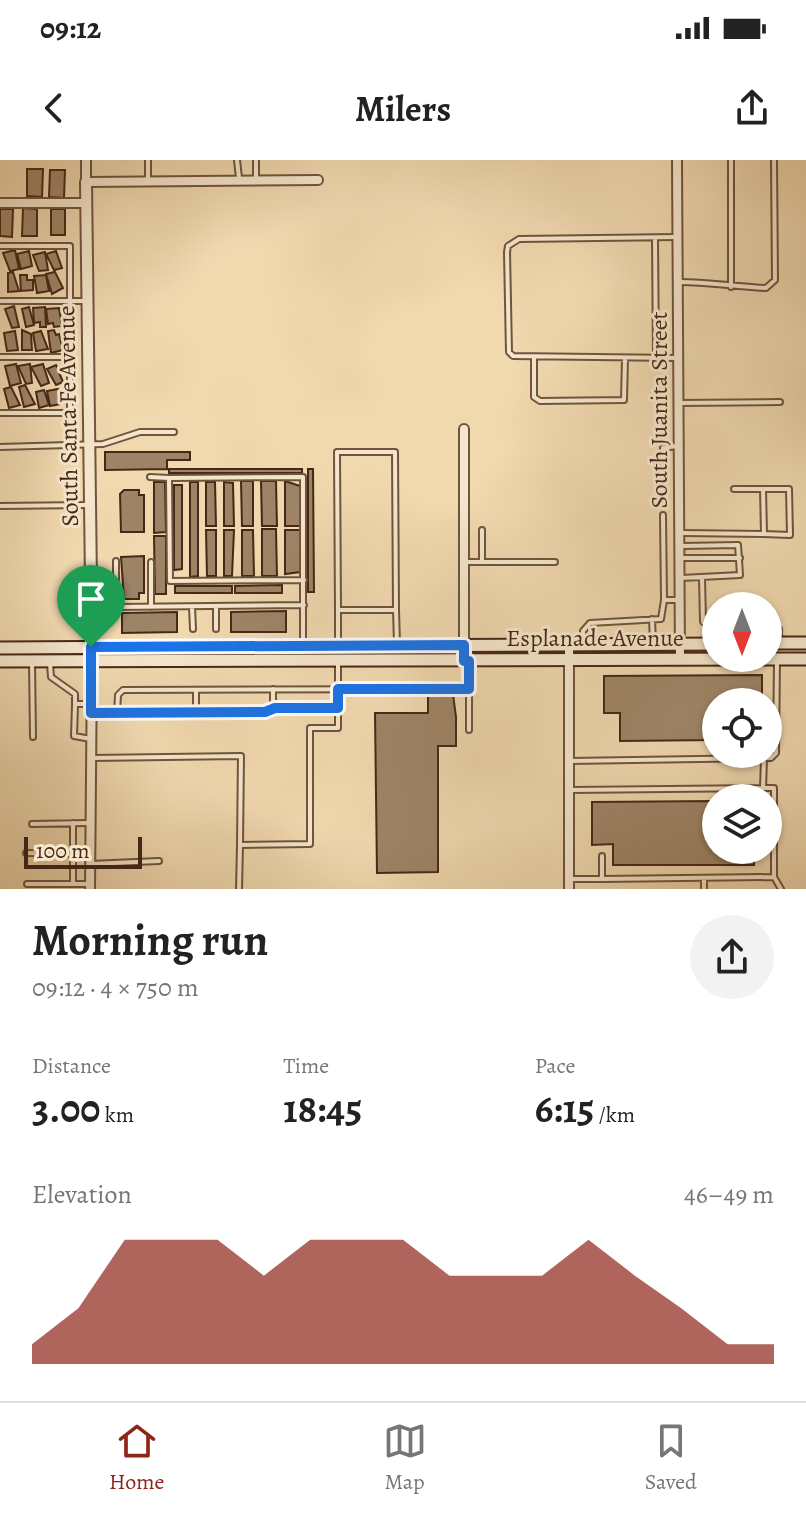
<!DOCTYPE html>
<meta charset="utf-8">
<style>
:root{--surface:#fff;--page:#f2f2f2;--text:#222;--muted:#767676;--line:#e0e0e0;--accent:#8f2418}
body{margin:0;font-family:Alegreya,serif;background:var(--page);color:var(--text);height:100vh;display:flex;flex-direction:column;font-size:30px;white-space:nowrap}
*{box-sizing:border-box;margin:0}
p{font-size:26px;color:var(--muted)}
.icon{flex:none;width:44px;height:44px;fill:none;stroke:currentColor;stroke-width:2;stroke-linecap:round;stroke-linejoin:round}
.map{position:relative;height:729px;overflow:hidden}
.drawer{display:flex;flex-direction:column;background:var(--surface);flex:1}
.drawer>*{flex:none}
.needle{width:52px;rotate:180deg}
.tools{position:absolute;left:702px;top:432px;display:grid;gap:16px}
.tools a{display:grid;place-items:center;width:80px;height:80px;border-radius:50%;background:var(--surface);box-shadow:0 2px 6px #0004;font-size:40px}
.scale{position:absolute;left:24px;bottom:20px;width:118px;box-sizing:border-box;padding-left:8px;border:4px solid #462817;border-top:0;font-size:22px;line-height:28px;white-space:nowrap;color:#462817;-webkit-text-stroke:6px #f5e6cb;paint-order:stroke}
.pin{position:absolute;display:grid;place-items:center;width:68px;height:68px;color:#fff;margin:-82px -34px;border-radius:50% 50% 50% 0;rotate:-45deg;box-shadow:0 0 8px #0007}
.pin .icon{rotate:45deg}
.round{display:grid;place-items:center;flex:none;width:84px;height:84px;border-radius:42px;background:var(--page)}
.summary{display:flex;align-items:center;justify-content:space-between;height:136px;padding:0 32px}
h1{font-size:44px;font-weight:600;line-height:60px}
.stats{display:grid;grid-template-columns:repeat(3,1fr);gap:12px;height:136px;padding:8px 32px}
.stats div{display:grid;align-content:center}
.stats b{font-size:40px;font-weight:600}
.stats small{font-size:22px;font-weight:400}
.stats p{font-size:22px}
.chart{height:224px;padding:16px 32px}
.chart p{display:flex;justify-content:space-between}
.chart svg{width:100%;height:144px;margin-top:8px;fill:var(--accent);opacity:.7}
.status{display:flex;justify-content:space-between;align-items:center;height:56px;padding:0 40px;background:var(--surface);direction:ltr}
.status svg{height:22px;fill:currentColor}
header{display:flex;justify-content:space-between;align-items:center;height:104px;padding:0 32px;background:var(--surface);font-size:36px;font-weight:600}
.dock{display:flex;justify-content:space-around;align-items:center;height:112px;border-top:2px solid var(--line);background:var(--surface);font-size:22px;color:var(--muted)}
.dock a{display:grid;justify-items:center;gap:4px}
.dock .selected{color:var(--accent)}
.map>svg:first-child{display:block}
.building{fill:#9e8466;stroke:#462817;stroke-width:2}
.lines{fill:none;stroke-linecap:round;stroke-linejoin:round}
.service-casing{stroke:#70543d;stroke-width:8}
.minor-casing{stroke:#70543d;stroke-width:12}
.tertiary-casing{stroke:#70543d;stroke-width:14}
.secondary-casing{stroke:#462817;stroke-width:15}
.service{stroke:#f5e6cb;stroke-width:4}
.minor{stroke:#f5e6cb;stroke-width:8}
.tertiary{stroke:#f5e6cb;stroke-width:10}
.secondary{stroke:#f5e6cb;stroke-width:11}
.route-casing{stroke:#fff;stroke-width:16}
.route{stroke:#1a73e8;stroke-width:10}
.labels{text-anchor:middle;stroke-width:6;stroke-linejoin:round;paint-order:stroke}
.street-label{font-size:24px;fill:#462817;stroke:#f5e6cb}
</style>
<div class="status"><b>09:12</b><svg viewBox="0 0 49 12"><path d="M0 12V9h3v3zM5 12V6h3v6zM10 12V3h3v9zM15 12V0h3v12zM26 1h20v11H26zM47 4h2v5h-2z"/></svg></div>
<header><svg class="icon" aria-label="back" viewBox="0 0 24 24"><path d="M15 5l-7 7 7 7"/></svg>Milers<svg class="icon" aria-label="share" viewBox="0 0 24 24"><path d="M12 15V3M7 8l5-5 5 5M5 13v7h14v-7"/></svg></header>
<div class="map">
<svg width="806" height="729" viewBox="0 0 806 729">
<rect width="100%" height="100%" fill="#f0d8af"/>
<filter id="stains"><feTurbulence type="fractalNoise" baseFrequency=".0025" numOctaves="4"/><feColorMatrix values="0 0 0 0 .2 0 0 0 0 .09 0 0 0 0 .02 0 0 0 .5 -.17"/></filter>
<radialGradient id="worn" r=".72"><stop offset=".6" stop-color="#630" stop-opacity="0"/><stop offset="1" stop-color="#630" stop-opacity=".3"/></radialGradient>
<path class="building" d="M27,9H43L42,37L27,36Z
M50,10H65L64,38L49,37Z
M23,48L37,49V76H22Z
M0,49H13L12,77L0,76Z
M51,49H65V75H51Z
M15,90L19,109L10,111L3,93Z
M29,91L32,106L21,109L17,94Z
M56,91L62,108L54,110L46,94Z
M45,92L48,110L39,111L33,95Z
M13,112L19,131L8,132V113Z
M55,112L63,128L52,134L46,114Z
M20,115H27V120H33V130L21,131Z
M46,115L49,131L37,133L34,116Z
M14,146L19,167L12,168L5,149Z
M29,147L34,165L26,167L22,149Z
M45,147L46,167H40V162L34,163L33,148Z
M59,148L62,166L54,167L53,163L48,164L46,149Z
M22,170L31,174L32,190H22Z
M54,170L56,175L59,174L63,190L51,193L48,171Z
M15,171L18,190L7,191L4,173Z
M41,171L48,189L36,191L33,173Z
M16,204L21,223L10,226L5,206Z
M30,204L32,223L26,224L18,206Z
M43,204L49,223L41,226L31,207Z
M56,205L63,222L56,225L47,209Z
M25,225L35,244L24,247L19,227Z
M11,227L20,245L9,248L4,229Z
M58,229L61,244L50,246L47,231Z
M44,230L49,245L39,248L36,232Z
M105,292H190V300H167V309L105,310Z
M169,309H302V313H169Z
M308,309H313L314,432H308Z
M241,321H253V366H242Z
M261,321H276L277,366H262Z
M285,321L300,326V366H285Z
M154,322H165L166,372L154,373Z
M190,322H198V416L190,417Z
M206,322H215L216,366H206Z
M224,322L233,323L234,366H224Z
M174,325H182V409L174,410Z
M124,330H139V335H144V372H121L120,334Z
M262,369H276L277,416H262Z
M206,370H216V416H207Z
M224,370H234L232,416H224Z
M242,370H253L254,416H242Z
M285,370H300V412L285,414Z
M154,376H166V434H155Z
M144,396V433H139V439H124L121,397Z
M282,425V433H235V426Z
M175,426H232V433H175Z
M286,451V472H231V452Z
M177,452V472L122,473V453Z
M762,515V542H716V580L620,581V553H604V516Z
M428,534H453L456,557V586H438V712L377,713L375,553H428Z
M716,641V690H754V705H613V684L592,685V642Z"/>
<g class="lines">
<defs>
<path id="service" d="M148,0V19
M237,0L239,18
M256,0V21
M655,78L656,198
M0,86H70V253H0
M679,122C710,122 736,127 766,128L775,120L774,0
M731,127V0
M0,141H85
M0,197H70
M534,198V237L540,241L624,240L625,198
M677,198L513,196L509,192L507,92L508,86L519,79L677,77
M679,243L780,242
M0,287L103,284L140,272H174
M150,317L169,318
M663,322V288L677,286
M734,329H763
M0,346L87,345
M663,355L664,440H679
M482,370V402
M682,373L764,374L763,329H789L790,375L764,374
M679,398H740
M116,401V447L304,445
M151,402V447
M464,402H555
M681,418L740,415L738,385L682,386
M702,418L703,462L716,466
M192,447L193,469
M216,447V469
M338,450L337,292H395L396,450
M652,459L653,484
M768,465L779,469V481
M303,483V317L169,318L170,421L304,420
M338,483V450H396L397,483
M583,484V471L590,463L661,459L664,440
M32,503L33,577
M50,503L51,517L75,534V544H91
M469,504V570
M273,529V550
M196,530V553
M75,545L74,576L91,579
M94,553L265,552L275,548H338V502
M117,553L118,535L123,530L469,529
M91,598L241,596L240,685L310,684V568H338V548
M569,601L771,598L776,593L777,500
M763,628L764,599
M571,630L774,628V717L602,719
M73,663V724
M32,664L88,663
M26,693L88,694
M90,704L159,701
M774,717L781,729
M571,719H602V696
M27,724H90
M239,729L240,685
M704,729V718"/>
<path id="minor" d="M86,0V22L318,20
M677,0L680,500
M0,43H86
M569,484V729
M464,501V269
M90,729L92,503"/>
<path id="tertiary" d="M86,22L92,503"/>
<path id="secondary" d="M768,483H806
M0,488L716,484
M0,501L806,499"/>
</defs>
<use href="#service" class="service-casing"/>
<use href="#minor" class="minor-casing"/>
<use href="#tertiary" class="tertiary-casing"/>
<use href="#secondary" class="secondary-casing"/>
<use href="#service" class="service"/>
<use href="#minor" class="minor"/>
<use href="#tertiary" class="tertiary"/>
<use href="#secondary" class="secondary"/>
</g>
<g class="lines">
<defs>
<path id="route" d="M464,485V501H469V529H338V548H275L265,552L91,553V487Z"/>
</defs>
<use href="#route" class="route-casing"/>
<use href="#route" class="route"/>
</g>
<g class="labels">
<g class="street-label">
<text transform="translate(659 250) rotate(-90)" y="8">South Juanita Street</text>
<text transform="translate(68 256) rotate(-91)" y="8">South Santa Fe Avenue</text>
<text x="595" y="486">Esplanade Avenue</text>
</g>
</g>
<rect width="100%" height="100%" filter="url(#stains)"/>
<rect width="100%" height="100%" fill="url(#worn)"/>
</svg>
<div class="tools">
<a><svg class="needle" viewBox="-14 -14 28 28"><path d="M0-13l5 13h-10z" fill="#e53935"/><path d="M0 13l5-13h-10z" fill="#767676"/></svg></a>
<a><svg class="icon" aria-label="locate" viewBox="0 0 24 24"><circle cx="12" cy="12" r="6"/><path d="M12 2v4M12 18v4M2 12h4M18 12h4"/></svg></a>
<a><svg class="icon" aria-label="layers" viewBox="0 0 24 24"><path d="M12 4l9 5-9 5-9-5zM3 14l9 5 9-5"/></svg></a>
</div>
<div class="scale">100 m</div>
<div class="pin" style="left:91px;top:487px;background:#1e9e55"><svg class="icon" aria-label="arrive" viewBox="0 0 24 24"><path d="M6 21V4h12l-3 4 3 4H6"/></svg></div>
</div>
<section class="drawer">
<div class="summary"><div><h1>Morning run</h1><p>09:12 · 4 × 750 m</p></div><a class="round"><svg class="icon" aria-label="share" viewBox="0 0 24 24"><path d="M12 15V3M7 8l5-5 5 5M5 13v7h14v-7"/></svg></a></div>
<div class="stats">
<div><p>Distance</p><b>3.00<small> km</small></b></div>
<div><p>Time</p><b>18:45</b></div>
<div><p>Pace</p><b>6:15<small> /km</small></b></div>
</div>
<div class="chart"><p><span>Elevation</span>46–49 m</p>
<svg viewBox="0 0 160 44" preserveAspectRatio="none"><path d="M0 44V38L10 27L20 6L30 6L40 6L50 17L60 6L70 6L80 6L90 17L100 17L110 17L120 6L130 17L140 27L150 38L160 38V44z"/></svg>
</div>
</section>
<nav class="dock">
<a class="selected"><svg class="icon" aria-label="home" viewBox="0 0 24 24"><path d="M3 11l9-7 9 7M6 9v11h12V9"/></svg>Home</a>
<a><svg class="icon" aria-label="map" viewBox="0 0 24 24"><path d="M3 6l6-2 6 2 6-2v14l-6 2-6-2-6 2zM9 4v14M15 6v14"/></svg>Map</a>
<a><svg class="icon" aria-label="saved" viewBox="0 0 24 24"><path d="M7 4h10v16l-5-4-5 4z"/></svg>Saved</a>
</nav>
